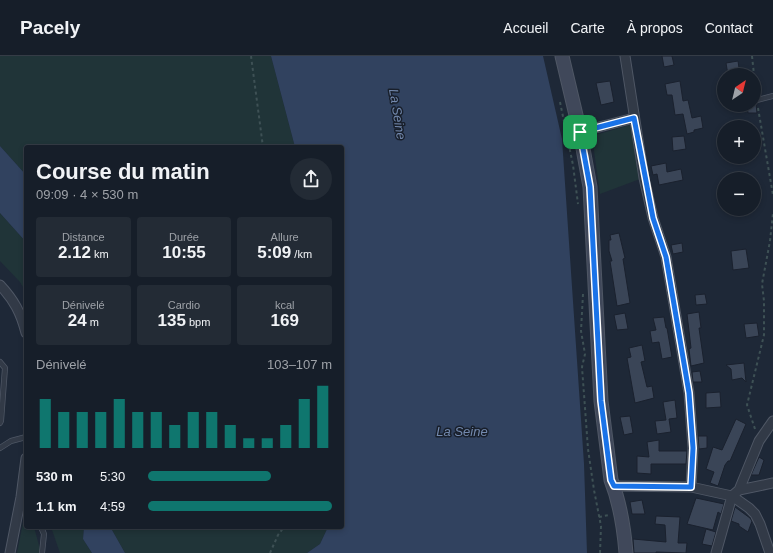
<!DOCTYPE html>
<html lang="fr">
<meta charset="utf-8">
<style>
:root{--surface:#161e29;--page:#232b35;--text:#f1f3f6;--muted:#9ea2a8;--line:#353c46;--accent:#0f766e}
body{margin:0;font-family:Arial,sans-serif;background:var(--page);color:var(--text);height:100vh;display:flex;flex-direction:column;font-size:15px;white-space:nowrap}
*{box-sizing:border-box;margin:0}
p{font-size:13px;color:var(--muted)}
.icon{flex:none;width:22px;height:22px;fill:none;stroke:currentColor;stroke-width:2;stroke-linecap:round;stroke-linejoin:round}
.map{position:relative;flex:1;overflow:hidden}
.drawer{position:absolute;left:24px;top:89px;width:320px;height:384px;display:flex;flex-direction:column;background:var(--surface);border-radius:4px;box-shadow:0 2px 6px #0003,0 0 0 1px var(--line)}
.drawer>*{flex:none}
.needle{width:26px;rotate:35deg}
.buttons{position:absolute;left:717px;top:12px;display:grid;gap:8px}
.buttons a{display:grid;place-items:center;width:44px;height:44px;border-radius:50%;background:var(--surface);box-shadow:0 2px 6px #0003,0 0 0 1px var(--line);font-size:20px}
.pin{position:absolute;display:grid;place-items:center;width:34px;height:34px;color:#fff;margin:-17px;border-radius:8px;box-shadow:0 2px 6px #0006}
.round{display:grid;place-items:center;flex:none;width:42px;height:42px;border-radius:21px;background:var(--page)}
.headline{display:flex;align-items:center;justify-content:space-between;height:68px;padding:0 12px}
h1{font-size:22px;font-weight:700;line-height:30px}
.metrics{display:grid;grid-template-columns:repeat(3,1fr);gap:6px;height:68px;padding:4px 12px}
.metrics div{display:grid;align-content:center;border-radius:4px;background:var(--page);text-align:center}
.metrics b{font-size:17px;font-weight:700}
.metrics small{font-size:11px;font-weight:400}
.metrics p{font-size:11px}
.chart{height:112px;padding:8px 12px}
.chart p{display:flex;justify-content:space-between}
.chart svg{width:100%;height:72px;margin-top:4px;stroke:var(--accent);stroke-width:6}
ul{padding:0 12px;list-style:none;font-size:13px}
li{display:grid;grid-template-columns:64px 48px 1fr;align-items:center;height:30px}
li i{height:10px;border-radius:5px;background:var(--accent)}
header{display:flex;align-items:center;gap:24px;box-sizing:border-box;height:56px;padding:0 20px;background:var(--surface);border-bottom:1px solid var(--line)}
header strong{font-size:19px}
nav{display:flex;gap:22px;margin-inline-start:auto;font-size:14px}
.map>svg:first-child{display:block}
.green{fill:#203438}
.water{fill:#31425f}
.building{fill:#3a4557;stroke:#1a212e}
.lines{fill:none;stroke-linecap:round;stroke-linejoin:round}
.lane-casing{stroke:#4f5765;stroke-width:6}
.street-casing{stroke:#4f5765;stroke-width:11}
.secondary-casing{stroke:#4f5765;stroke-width:15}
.path{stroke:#3e5155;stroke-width:2;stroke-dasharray:3 3;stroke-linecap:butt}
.lane{stroke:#323a47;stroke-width:4.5}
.street{stroke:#323a47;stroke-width:9}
.secondary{stroke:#40485a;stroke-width:13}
.route-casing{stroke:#fff;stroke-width:8}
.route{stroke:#1a73e8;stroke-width:5}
.labels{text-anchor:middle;stroke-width:3;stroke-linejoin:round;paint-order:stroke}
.water-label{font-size:13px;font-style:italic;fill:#7389ae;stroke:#181f2b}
</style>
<header>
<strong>Pacely</strong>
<nav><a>Accueil</a><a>Carte</a><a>À propos</a><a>Contact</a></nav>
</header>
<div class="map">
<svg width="773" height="497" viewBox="0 0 773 497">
<rect width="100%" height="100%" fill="#1e2837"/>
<path class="green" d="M0,0H271L295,91H26V119L0,90Z
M630,69L640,123L600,138L592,80Z
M0,157L26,186V236L20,226L0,205Z
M26,461V471H34L41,497H17L24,462Z
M51,471H84L83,483L92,497H60Z
M112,471H328L320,488L307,497H125L112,474Z"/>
<path class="water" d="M271,0H543L562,83L584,408L587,497H307L320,488L328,471H342V91H295Z
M0,90L26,119V186L0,157Z
M84,471H112V474L125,497H92L83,483Z"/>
<path class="building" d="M662,0H672L674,9L664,11Z
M738,5L740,19H728L726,7Z
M610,25L614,46L601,49L596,27Z
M680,25L683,45L688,44L692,62L701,60L703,72L694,74V76L687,78L683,58L675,59L672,39H667L665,28Z
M756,48L757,57H748L747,49Z
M684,80L686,93L673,95L672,81Z
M666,107L667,116L681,113L683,124L659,129L657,118L653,119L651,110Z
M619,177L625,202L623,203L630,247L617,250L610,205H612L609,195V184H611L610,179Z
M682,187L683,196L673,198L671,189Z
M746,193L749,212L733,214L731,195Z
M705,238L707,248L696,249L695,239Z
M699,256L701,272H699L704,307L691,310L689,293L691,292L687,258Z
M625,257L628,273L617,274L614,259Z
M664,261L666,272H667L672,301L662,303L659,286L652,287L650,275L656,274L653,262Z
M757,267L759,280L746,282L744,268Z
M642,289L645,305L641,306L647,331L652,330L654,342L635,347L627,302L631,301L629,292Z
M744,307L746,326L742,322L732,324L731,313L726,309Z
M700,315L702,326H693L692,316Z
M720,336L721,351L706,352V337Z
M675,344L677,362L669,363L671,376L657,378L655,365L666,364L663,346Z
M630,360L633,377L624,379L620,361Z
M736,363L746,368L730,405H728L725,409L718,430L710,427L714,416L706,413L713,391L722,394Z
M698,380H707V392L699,393Z
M659,384V395H687L686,408H651V418L637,417V400L649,401L647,386Z
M759,401L764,404L759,419H751Z
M696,442L724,448L721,458L718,456L713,474L687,468Z
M642,444L645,458H632L630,446Z
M735,451L750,462L752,465L748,476L739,470V468L731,465Z
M656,460L680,461L678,487H687L686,497L656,496V497H634L633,483L666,486L665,469L655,468Z
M706,473L716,476L712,490L702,488Z"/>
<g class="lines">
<defs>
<path id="lane" d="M757,44L773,40
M0,306L5,312L1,365L0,367
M0,392L11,385L26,381
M41,471L44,478L42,497"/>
<path id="street" d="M625,0L644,122L653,162L666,201L689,337L693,392L691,431
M580,76L634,62
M0,229C14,244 21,257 26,277
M614,430L691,431L732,440L749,452L755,458L760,468L770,497
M739,434L773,427
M732,440L739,434L759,385L773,365
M10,497L21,441L26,402
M716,497L732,440"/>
<path id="secondary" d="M562,0L580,76L590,131L601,345L611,424C620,447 624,472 626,497"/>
</defs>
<use href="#lane" class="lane-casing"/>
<use href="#street" class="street-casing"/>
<use href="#secondary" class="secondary-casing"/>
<path class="path" d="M251,0L263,91
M752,0L756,37
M560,46L573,109L578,148
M758,52L773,139
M583,238L581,275L585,298L582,311L588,393L594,434L601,470L600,497
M755,373L747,349L764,279V245L762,228L770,185L773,157
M599,461L609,459
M270,497L278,479L284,471"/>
<use href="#lane" class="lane"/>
<use href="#street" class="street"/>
<use href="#secondary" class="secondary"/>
</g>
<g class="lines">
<defs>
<path id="route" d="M634,62L653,162L666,201L689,337L693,392L691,431L614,430L611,424L601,345L590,131L580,76Z"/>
</defs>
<use href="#route" class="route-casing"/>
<use href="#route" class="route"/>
</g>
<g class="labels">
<g class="water-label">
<text transform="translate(398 58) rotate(81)" y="5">La Seine</text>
<text x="462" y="380">La Seine</text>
</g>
</g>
</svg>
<div class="buttons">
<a><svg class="needle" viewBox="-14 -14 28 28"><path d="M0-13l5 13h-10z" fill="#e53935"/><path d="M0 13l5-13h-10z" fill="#9ea2a8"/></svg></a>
<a>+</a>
<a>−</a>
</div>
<div class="pin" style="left:580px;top:76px;background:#1e9e55"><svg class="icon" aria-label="arrive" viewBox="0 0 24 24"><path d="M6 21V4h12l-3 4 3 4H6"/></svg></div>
<section class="drawer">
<div class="headline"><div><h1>Course du matin</h1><p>09:09 · 4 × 530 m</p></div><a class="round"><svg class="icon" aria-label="share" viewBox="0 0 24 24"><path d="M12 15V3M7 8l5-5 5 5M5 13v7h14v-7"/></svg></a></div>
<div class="metrics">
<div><p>Distance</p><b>2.12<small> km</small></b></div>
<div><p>Durée</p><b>10:55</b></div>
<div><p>Allure</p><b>5:09<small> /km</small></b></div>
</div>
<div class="metrics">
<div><p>Dénivelé</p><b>24<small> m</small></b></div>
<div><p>Cardio</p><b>135<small> bpm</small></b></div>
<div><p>kcal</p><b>169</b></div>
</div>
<div class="chart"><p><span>Dénivelé</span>103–107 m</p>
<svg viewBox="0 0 160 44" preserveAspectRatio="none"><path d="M5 44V14M15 44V22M25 44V22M35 44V22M45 44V14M55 44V22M65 44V22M75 44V30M85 44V22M95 44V22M105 44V30M115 44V38M125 44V38M135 44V30M145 44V14M155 44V6"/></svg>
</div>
<ul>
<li><b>530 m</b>5:30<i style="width:67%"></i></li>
<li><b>1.1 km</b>4:59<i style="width:100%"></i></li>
</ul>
</section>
</div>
